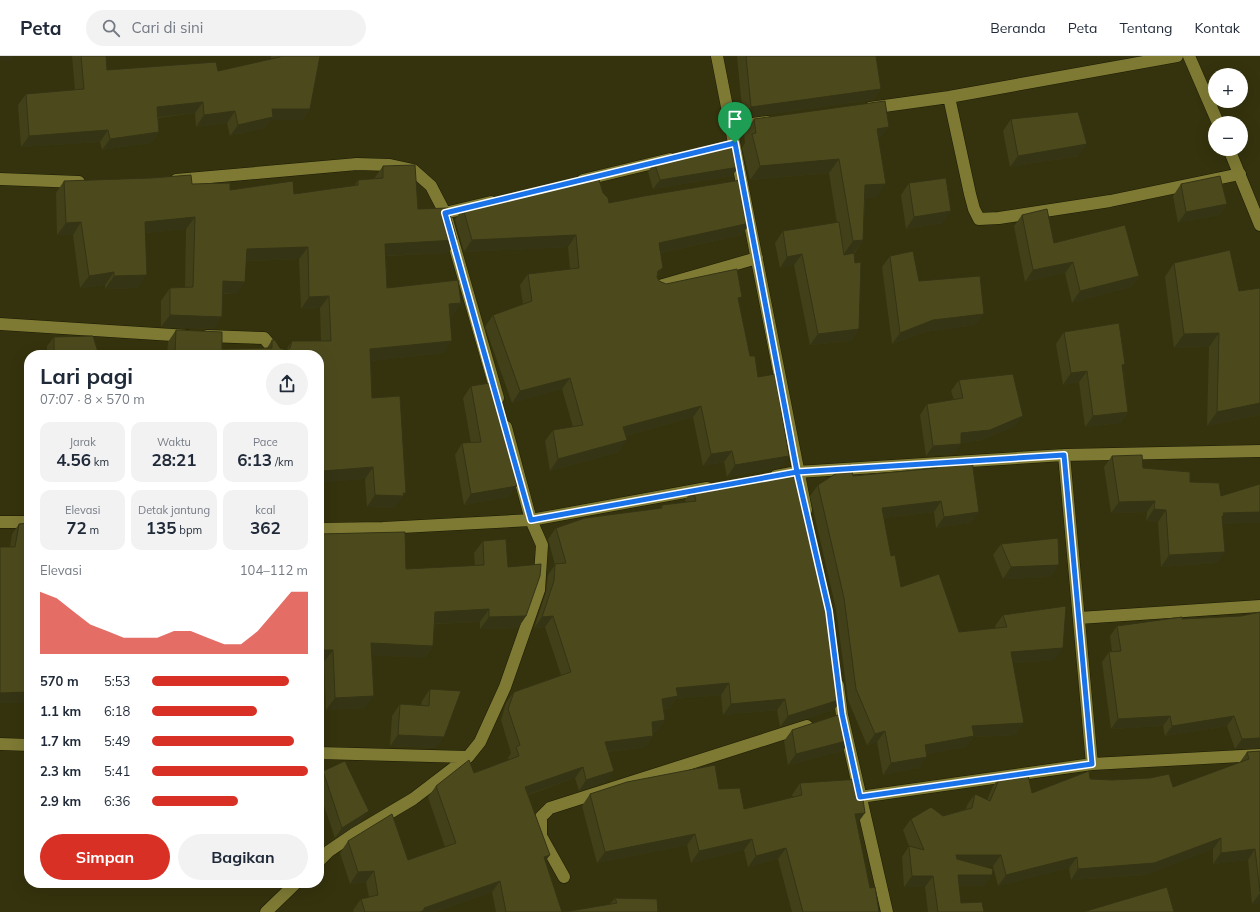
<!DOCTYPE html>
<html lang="id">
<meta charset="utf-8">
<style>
:root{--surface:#fff;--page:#f2f2f3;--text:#1f2937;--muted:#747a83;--line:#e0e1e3;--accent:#d93025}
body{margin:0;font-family:Mulish,sans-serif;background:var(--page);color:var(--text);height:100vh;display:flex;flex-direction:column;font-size:15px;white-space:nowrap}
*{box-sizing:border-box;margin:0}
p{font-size:13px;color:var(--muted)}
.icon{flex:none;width:22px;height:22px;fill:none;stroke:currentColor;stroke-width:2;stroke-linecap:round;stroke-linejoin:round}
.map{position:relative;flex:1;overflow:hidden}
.panel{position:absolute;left:24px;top:294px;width:300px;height:538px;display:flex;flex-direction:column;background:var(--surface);border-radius:16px;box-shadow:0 4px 16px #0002}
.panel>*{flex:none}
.controls{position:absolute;left:1208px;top:12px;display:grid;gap:8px}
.controls a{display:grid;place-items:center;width:40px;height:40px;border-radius:50%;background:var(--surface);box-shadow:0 4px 16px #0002;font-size:20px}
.pin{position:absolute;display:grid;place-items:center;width:34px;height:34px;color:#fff;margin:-41px -17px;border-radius:50% 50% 50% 0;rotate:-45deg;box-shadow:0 0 4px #0007}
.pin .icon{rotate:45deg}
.round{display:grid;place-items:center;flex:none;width:42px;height:42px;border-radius:21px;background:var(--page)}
.overview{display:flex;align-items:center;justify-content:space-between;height:68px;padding:0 16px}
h1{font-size:22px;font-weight:700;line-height:30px}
.figures{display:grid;grid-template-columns:repeat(3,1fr);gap:6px;height:68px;padding:4px 16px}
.figures div{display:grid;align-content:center;border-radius:10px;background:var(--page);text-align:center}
.figures b{font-size:17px;font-weight:700}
.figures small{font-size:11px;font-weight:400}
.figures p{font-size:11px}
.chart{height:112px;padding:8px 16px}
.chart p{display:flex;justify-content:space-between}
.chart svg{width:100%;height:72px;margin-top:4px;fill:var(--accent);opacity:.7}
.action{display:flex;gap:8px;margin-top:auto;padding:8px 16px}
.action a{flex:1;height:46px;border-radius:24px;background:var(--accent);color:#fff;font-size:16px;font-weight:700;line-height:46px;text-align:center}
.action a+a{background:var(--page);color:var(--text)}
ul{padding:0 16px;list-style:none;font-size:13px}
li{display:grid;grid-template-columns:64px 48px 1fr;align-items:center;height:30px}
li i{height:10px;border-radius:5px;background:var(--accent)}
header{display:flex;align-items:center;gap:24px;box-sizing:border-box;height:56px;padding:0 20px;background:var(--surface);border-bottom:1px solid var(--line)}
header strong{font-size:19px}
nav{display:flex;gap:22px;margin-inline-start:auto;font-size:14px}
.search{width:280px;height:36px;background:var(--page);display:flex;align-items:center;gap:10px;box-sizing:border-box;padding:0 14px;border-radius:22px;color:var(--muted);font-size:15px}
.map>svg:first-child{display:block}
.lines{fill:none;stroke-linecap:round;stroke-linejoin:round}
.minor-casing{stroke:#1b1a05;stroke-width:13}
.tertiary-casing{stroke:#1b1a05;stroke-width:13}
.minor{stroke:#7e7a34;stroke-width:12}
.tertiary{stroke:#7e7a34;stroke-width:12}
.wall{fill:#414019}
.shaded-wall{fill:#353414}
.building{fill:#4c4a1d;stroke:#353414}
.route-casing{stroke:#fff;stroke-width:8}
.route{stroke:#1a73e8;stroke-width:5}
</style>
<header>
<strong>Peta</strong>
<div class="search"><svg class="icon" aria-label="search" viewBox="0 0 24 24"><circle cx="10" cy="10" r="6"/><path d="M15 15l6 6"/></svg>Cari di sini</div>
<nav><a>Beranda</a><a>Peta</a><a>Tentang</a><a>Kontak</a></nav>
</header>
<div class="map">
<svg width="1260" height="856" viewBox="0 0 1260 856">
<rect width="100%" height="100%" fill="#35330d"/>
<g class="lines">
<defs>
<path id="minor" d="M717,0L806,454
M949,41L970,138L974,153L979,163L999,162L1110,145L1240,118
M870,52L949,41L1177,0
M732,71L767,66
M0,123L79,126
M176,124L357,108L390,109L413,114L431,130L445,157L498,342
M583,124L670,103
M445,157L491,146
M656,231L757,202
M0,268L188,280
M207,280L264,282L275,295L276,299
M1064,399L1092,708
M776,420L797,416L1064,399L1260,395
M0,466H29
M319,473L383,472L531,464L707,432
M1079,562L1260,550
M838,629L842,659L887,856
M0,688L29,689
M319,697L468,701
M860,741L1092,708L1260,699
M319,805L329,795L354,778L413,743L468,701L480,686L505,631L539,534L542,489L531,464L506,371
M564,821L541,780V761L550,752L807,670
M266,856L296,827"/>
<path id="tertiary" d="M1189,0L1218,67
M1229,93L1260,169"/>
</defs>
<use href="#minor" class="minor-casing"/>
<use href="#tertiary" class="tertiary-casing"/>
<use href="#minor" class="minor"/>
<use href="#tertiary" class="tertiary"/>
</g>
<path class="wall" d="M72,0H106L107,14L218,15L271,3V0H320L310,53L303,64H271L265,72L230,80L227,67L196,71L195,57L158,62L159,76L151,87L102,94L100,86L21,91L18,49L26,38L75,34Z
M737,0H876L881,33L873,44L743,62Z
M754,63L879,85L876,142H865L863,184L854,198L859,273L851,285L810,289L794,209L780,212L775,187L783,175L837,167L829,117L750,124L742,92L745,87L744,77Z
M1011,63L1079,100L1010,111L1003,75Z
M654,106L732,120L653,133L648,116Z
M383,110L418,153L457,184L448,197L386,200L387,232L461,247L452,260H450L444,297L371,305L372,342L397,449L395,452L367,451L365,423L323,426V437L319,443V299H167L168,286L176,274L222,293L267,292L272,284L280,292L286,294L292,285H321L320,252L301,253L299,203L246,205L237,238H222L214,273L161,271V245L170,232L185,231L186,173L145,177L138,232L105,233V229L80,232L73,179H57L56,137L64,125L192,128L230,134L294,138L354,130L358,124L374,123Z
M909,127L943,167L906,173L901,139Z
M1181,128L1227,148L1219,159L1178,167L1173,140Z
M603,137L609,147L742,179L661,197L663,212L657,221L659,225L666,228L739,246L750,300L758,321L781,411L727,421L724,406L703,410L693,361L626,380L619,396L550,415L545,385L553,374L573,371L562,333L512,347L485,271L493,259L523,248L520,229L528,218L570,213L568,191L464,196L455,164L463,152H474L477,148Z
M1022,159L1054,187L1139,220L1131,231L1072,247L1065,217L1025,226L1014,170Z
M890,200L919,225L976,269L925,276L892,288L882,211Z
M1174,207L1239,235L1260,232V359L1207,370L1209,291L1174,292L1165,221Z
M1064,276L1123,312L1128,356L1120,367L1085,371L1079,326L1063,329L1056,288Z
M54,281L99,299H47V290Z
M959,324L1015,370L982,384L961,387L954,398L926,400L920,359L927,348L954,344L951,335Z
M471,330L509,441L464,449L455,399L462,387H471L463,342Z
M29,346V380L26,351Z
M1112,400L1143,412L1190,426L1221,440L1260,428V466L1222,468L1217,507L1161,511L1158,466L1146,465L1147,456L1111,457L1104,411Z
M936,404L971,467L936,472L934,456L884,462L891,500L901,531L959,576L996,573L995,570L1003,559L1055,604L1013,607L1016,679L973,681L966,691L927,698L919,712L883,719L877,686L867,689L848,644L836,553L810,440L818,429L853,420L930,412Z
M693,433L834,654L780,671L777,654L723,659L721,639L676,643L670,652L664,653L665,664L657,675L653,676V680L646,691L608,696L606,726L579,735L575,722L528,739L545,806L562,856H496L492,836L436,856H354L353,854L361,843L369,841L366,826L350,828L340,797L348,785L408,804L445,791L428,741L436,730L509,704L508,702L511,697L501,664L506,647L514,636L561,619L545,571L534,572L546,536L548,519L555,509L548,483L556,472L659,453L662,449L686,446L685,444Z
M29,467V647H0V491H10L12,478L19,468Z
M319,478L406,513L475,510L474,497L483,485L508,511L526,560L518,572L480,573V566L434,568L433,590L425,602L372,599L365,652L326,654L324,606H319Z
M1001,488L1051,521L1003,523L993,499Z
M1182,563L1260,692L1235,693L1227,670L1165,680L1163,670L1111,673L1102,606L1109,596L1112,595L1110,580L1117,570Z
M430,633L436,692L390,690L392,660L400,648L421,649L422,645Z
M792,674L843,695L788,709L784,685Z
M1260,695V848H1252L1248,804L1213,808V793L1146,819L1071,824L1069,812L998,830L993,810H982L992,819L984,830H959L961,847L984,856H928L925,831H904L902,801L909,790L903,774L911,763L943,760L966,753L967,749L975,738L987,744L993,730L1001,719L1032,737L1090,723L1173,731L1240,706L1247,696Z
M323,715L362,765L335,782L319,735V721Z
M800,727L857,768L870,832L879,856H792L778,803L748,811L744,794L691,807L687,789L597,807L582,750L590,738L719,733L744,753L793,741L792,739Z
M29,767V781H28Z
M615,842L658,856L610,848Z"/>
<path class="shaded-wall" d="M0,0H14L12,4H0Z
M881,33L873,44L743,62L751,51Z
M203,46L195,57L149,62L157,51Z
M272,53H310L303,64H271L265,72L230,80L238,69Z
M235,55L227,67L196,71L204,59Z
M889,71L879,85L877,73Z
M108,74L100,86L21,91L29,80Z
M159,76L151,87L102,94L110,83Z
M1087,88L1079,100L1010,111L1018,100Z
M839,103L829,117L750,124L760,110Z
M739,111L732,120L653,133L660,124Z
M886,128L876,142L855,143L865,129Z
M1227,148L1219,159L1178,167L1186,156Z
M951,155L943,167L906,173L914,161Z
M195,161L186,173L136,178L145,166Z
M81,166L73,179H57L66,167Z
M750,167L742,179L651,199L659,187Z
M576,179L568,191L464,196L472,184Z
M457,184L448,197L377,200L385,188Z
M863,184L853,198L843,199L853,185Z
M308,191L299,203L238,205L247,193Z
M802,198L794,209L780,212L787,201Z
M1073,206L1065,217L1025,226L1033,214Z
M663,212L655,223L658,215Z
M114,216L105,229L80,232L89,220Z
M147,219L138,232L105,233L114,220Z
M1139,220L1131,231L1072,247L1080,235Z
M223,225L245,226L237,238L214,237Z
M329,240L320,252L301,253L309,241Z
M742,241L734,253L738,242Z
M461,247L452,260L440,261L449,248Z
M984,258L976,269L925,276L892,288L900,277L933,264Z
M170,259L222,261L214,273L161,271Z
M859,273L851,285L810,289L818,278Z
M1219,277L1209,291L1174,292L1184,278Z
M452,285L444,297L362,306L370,293Z
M1087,315L1079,326L1063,329L1071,317Z
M570,322L562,333L512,347L520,335Z
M1260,347V359L1207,370L1217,356Z
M701,350L693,361L615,383L623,371Z
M1128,356L1120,367L1085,371L1093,360Z
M1023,360L1015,370L982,384L953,388L961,377Z
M627,384L619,396L550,415L558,403Z
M961,388L954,398L926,400L933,390Z
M732,395L724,406L703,410L711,398Z
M789,400L781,411L727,421L735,409Z
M373,411L365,423L319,427L323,415Z
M517,430L509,441L464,449L471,438Z
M319,437H323L319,443Z
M406,437L395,452L367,451L375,439Z
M941,445L934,456L874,463L882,452Z
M1155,445L1147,456L1111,457L1119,446Z
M1154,453L1166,454L1158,466L1146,465Z
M979,456L971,467L936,472L944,461Z
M1260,456V467L1218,468L1223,457Z
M1225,496L1217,507L1161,511L1169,499Z
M1059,509L1051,521L1003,523L1011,511Z
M489,553L480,566L426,568L435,556Z
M526,560L518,572L480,573L489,561Z
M553,560L545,571L534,572L542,561Z
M371,587L433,590L425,602L363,599Z
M1063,592L1055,604L1003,608L1011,596Z
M319,594H333L324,606H319Z
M729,627L721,639L676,643L670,652L654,654L662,643L676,632Z
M29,636V647H0V637Z
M374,640L365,652L326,654L335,642Z
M785,643L777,654L723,659L731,648Z
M842,643L834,654L780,671L788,660Z
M1170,660L1163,670L1111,673L1118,663Z
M1234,660L1227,670L1165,680L1172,670Z
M665,664L657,675L644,677L652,666Z
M1024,667L1016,679L973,681L966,691L917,700L925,689L972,670Z
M885,675L877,686L867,689L875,678Z
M398,679L444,681L436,692L390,690Z
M653,680L646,691L597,697L605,686Z
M1260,682V692L1235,693L1242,683Z
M850,684L843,695L788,709L796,698Z
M927,701L919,712L883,719L891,707Z
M583,711L575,722L517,742L525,731Z
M614,715L606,726L579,735L586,724Z
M369,755L362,765L335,782L342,772Z
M865,757L857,768L855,758Z
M695,778L687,789L597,807L605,796Z
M1221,782L1213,793L1146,819L1071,824L1078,813Z
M752,783L744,794L691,807L699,795Z
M786,792L778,803L748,811L756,800Z
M1255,793L1248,804L1213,808L1221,797Z
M550,799L542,810L544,801Z
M956,799H1001L993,810H949Z
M1077,801L1069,812L998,830L1006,819Z
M374,815L366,826L350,828L358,816Z
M958,819H992L984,830H951Z
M912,820H933L925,831H904Z
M500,825L492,836L436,856H420L424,852Z
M1260,837V848H1252Z"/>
<path class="building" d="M81,0H106L107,14L216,6L218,15L280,1V0H320L310,53H272L273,61L238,69L235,55L204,59L203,46L157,51L159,76L110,83L108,74L29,80L26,38L84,33Z
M746,0H876L881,33L751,51Z
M885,45L889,71L877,73L886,128L865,129L863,184L853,185L839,103L760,110L752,78L756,77L754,63Z
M1078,56L1087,88L1018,100L1011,63Z
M734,87L739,111L660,124L654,106Z
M415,109L418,153L448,152L457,184L385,188L387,232L458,224L461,247L449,248L452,285L370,293L372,342L400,340L406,437H403L404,440L375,439L373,411L323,415V437H319V299H175L176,274L222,276V293L272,292V284H275L280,292L286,294L290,292L292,285H331L329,240L309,241L308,191L247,193L245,226L223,225L222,261L170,259V232L193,231L195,161L145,166L147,219L114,220V216L89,220L81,166L66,167L64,125L151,122L191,119L192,128L230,127V134L293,125L294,138L358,129V124L383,122V110Z
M598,120L603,137L608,142L609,147L644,140L741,124L750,167L659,187L663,212L658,215L657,221L659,225L666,228L737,213L742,241L738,242L750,300H755L758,321L775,318L789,400L735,409L732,395L711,398L701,350L623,371L627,384L558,403L553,374L583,369L570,322L520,335L493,259L532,245L528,218L579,212L576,179L472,184L463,152H477V148Z
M1220,120L1227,148L1186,156L1181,128Z
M946,122L951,155L914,161L909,127Z
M1047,153L1054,187L1125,169L1139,220L1080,235L1073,206L1033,214L1022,159Z
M839,166L844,199L854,197L855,207L861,206L859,273L818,278L802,198L787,201L783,175Z
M1230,194L1239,235L1260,232V347L1217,356L1219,277L1184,278L1174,207Z
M913,195L919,225L980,220L984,258L933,264L900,277L890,200Z
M1119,267L1125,308L1122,309L1128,356L1093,360L1087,315L1071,317L1064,276Z
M93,280L99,299H54V281Z
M1013,318L1023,360L990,374L961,377V388L933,390L927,348L963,342L959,324Z
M496,326L507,367L517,430L471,438L462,387L481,386L471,330Z
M1142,399L1143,412L1190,416V426L1219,427L1221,440L1260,428V456L1223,457L1224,460H1222L1225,496L1169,499L1166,454L1154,453L1155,445L1119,446L1112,400Z
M963,402V404H972L979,456L944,461L941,445L882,452L891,500L895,499L901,531L939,518L959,576L1007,571L1003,559L1066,550L1063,592L1011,596L1024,667L972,670L974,680L925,689L927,701L891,707L885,675L875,678L856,633L844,542L818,429L849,409H851L853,420L937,412L936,404Z
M792,415L793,421H795L799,441L805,437L829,545L842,643L788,660L785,643L731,648L729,627L676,632L678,640L662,643L665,664L652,666L653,680L605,686L614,715L586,724L583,711L525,731L550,799L544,801L562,856H506L500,825L424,852V854L420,856H365L361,843L378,839L374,815L358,816L348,785L392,758L408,804L456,787L436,730L469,704L474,717L519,700L516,691L520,689L508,653L514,636L571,616L553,560L542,561L554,525L555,508L566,507L556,472L585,462L662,452V449L696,445L693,433Z
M29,467V636L0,637V491H15L19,468Z
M405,476L406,513L484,509L483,485L506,483L508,511L541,508L540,520L526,560L489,561V553L435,556L433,590L371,587L374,640L335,642L333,594H319V478Z
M1058,482L1059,509L1011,511L1001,488Z
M1260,556V682L1242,683L1234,660L1172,670L1170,660L1118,663L1109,596L1121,595L1117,570L1182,561V563L1241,560Z
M430,633L461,635L444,681L398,679L400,648L429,650Z
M844,657L850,684L796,698L792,674Z
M1260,695V836L1255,793L1221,797V782L1154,807L1078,813L1077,801L1006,819L1001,799H956L957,803L993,813L992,819H958L961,847L982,846L984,856H938L933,820H912L909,790L924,794L911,763L931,751L943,760L972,752L975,738L990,745L1001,719L1027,715L1032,737L1089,715L1090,723L1112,724L1150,722L1169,718L1173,731L1249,703L1247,696Z
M345,705L369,755L342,772L323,715Z
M715,709L719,733L740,732L744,753L802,739L800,727L860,723L865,757L855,758L870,832L875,831L879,856H803L786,792L756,800L752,783L699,795L695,778L605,796L590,738L627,726Z
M1167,831L1174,856H1083Z
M615,842L657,843L658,856H564L617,847Z"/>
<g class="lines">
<defs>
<path id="route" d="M735,87L445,157L531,464L797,416L829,555L842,658L860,741L1092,708L1064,399L797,416L735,87"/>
</defs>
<use href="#route" class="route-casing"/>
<use href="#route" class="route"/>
</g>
</svg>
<div class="controls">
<a>+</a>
<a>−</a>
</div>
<div class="pin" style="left:735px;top:87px;background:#1e9e55"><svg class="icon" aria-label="arrive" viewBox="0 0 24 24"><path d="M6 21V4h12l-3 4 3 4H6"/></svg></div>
<section class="panel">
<div class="overview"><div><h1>Lari pagi</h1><p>07:07 · 8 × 570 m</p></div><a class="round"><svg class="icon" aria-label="share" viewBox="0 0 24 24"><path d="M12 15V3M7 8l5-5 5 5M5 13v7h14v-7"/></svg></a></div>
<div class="figures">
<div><p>Jarak</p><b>4.56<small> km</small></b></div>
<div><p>Waktu</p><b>28:21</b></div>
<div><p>Pace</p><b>6:13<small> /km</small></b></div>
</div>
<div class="figures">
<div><p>Elevasi</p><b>72<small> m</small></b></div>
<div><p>Detak jantung</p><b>135<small> bpm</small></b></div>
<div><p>kcal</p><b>362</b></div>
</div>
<div class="chart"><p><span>Elevasi</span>104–112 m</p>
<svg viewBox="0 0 160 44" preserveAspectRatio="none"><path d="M0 44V6L10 10L20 18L30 26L40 30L50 34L60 34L70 34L80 30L90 30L100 34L110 38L120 38L130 30L140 18L150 6L160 6V44z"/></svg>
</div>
<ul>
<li><b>570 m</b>5:53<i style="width:88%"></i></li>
<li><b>1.1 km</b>6:18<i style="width:67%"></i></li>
<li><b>1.7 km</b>5:49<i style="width:91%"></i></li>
<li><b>2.3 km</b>5:41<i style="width:100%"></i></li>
<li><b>2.9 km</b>6:36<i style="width:55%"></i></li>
</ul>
<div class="action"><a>Simpan</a><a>Bagikan</a></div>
</section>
</div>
